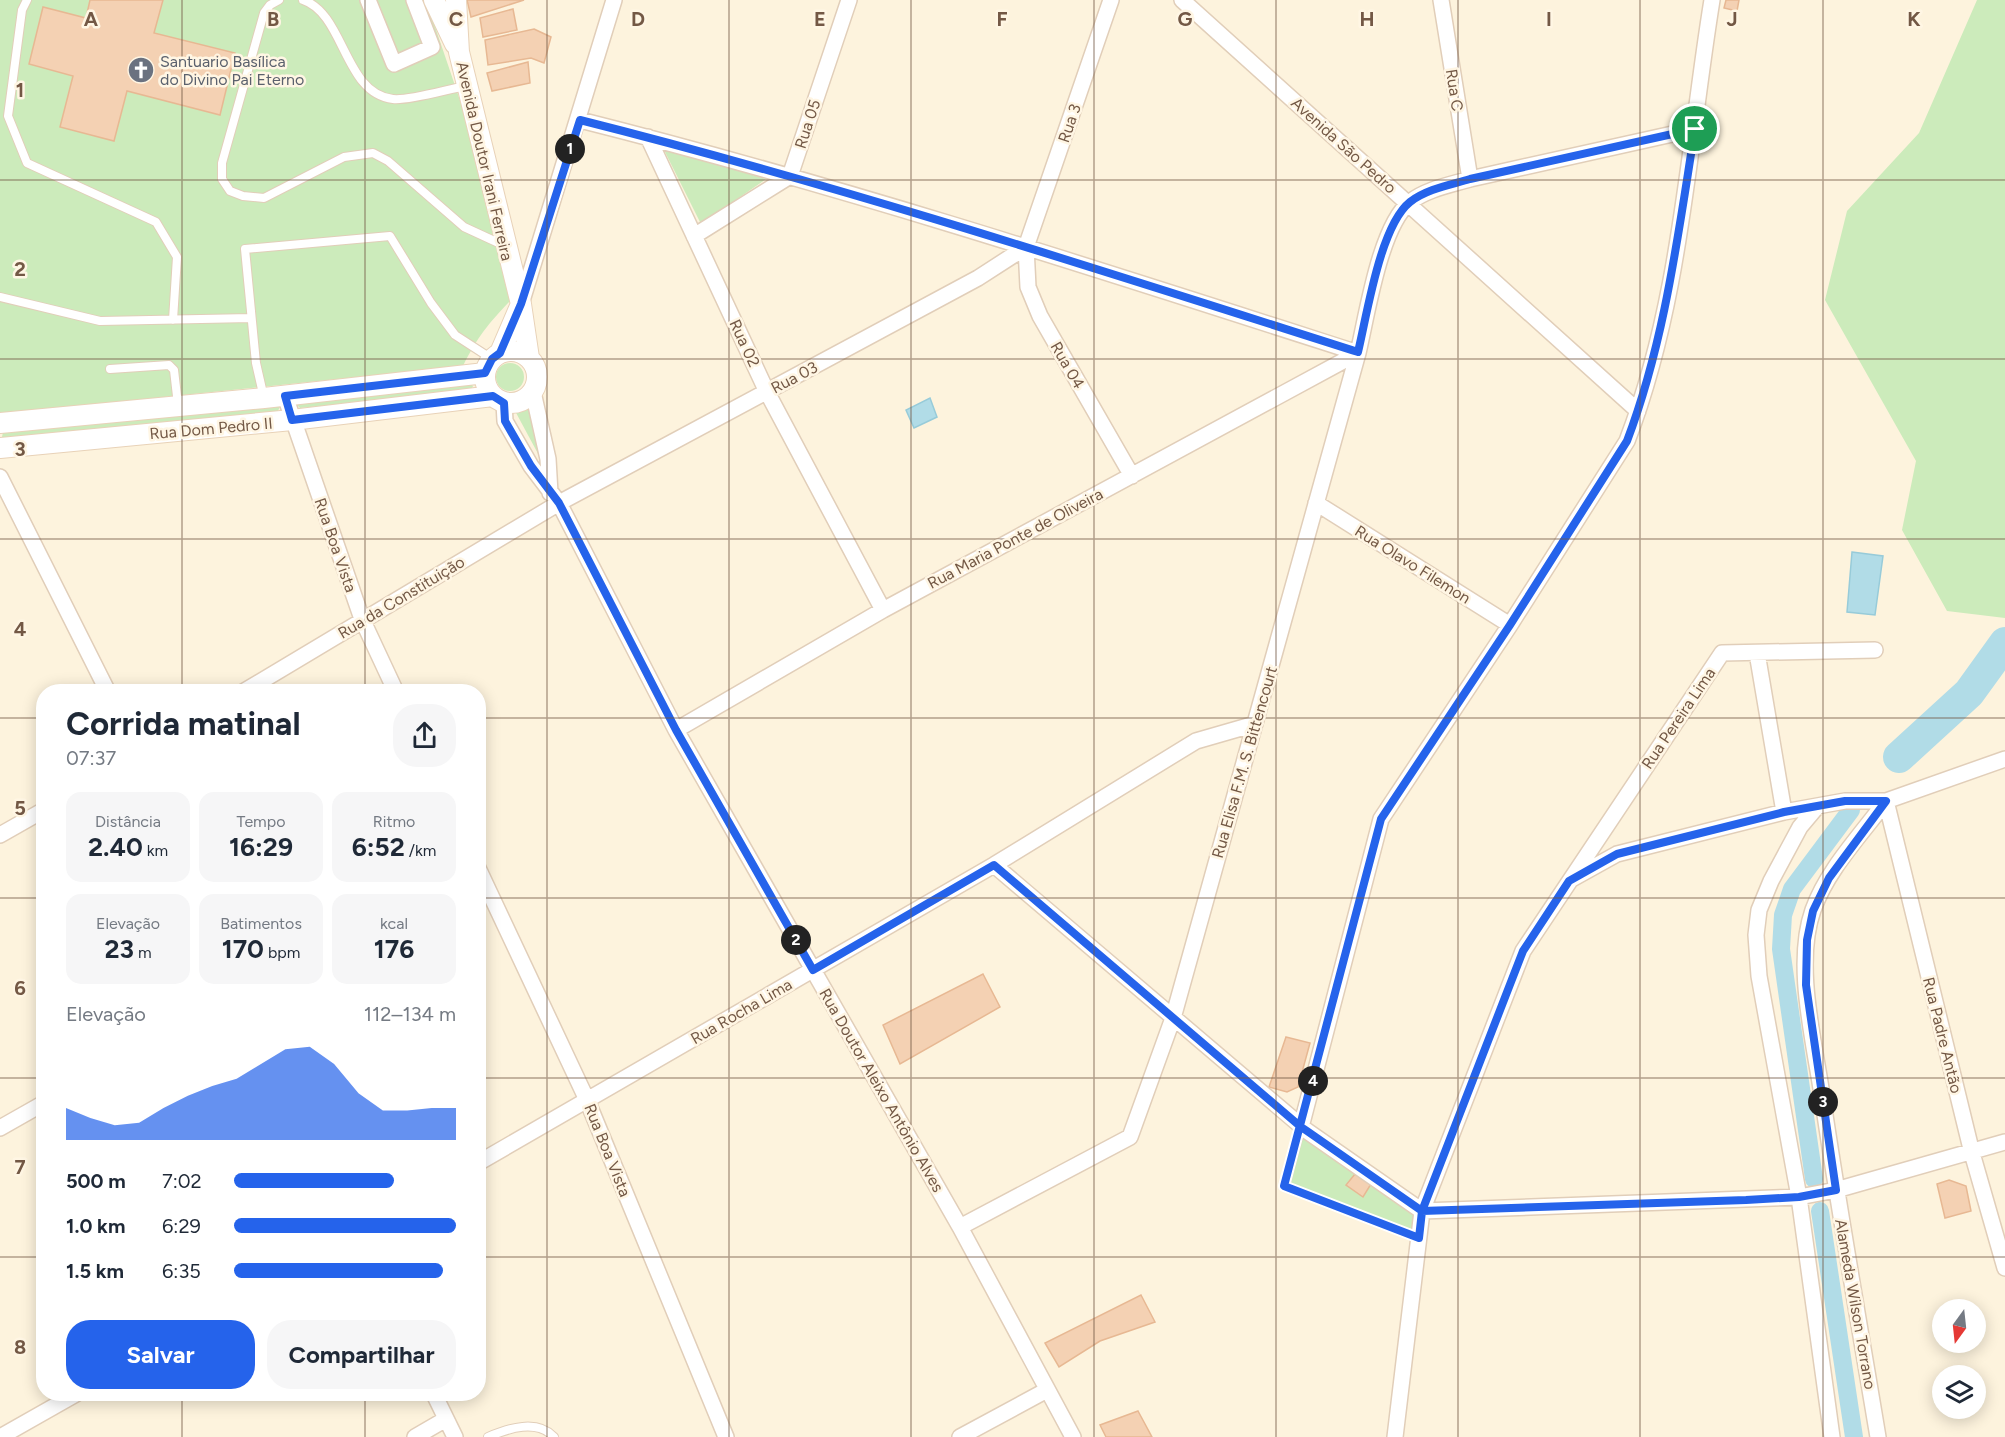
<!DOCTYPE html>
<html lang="pt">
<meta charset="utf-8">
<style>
:root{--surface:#fff;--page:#f6f6f7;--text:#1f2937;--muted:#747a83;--accent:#2563eb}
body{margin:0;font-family:Figtree,sans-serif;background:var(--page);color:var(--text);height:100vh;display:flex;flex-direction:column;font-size:22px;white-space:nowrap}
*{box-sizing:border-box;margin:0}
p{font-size:20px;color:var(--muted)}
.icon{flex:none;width:33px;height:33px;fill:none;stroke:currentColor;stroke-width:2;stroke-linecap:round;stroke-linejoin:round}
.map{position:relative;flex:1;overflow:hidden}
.sheet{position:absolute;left:36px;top:684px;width:450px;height:717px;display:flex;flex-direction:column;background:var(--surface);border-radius:24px;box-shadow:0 3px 15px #0003}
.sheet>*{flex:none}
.needle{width:39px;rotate:195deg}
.fabs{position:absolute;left:1932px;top:1299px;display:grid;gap:12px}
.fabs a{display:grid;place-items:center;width:54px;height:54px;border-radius:50%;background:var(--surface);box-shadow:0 3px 15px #0003;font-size:30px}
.pin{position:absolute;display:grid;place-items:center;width:51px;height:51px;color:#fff;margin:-26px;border:3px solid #fff;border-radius:50%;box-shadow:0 2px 6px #0007}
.km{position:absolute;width:30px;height:30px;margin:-15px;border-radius:50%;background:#222;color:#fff;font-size:16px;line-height:30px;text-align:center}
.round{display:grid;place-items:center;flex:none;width:63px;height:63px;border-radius:24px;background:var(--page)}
.head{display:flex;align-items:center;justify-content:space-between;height:102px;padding:0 30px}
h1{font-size:33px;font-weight:700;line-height:45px}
.stats{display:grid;grid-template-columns:repeat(3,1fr);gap:9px;height:102px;padding:6px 30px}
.stats div{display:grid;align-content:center;border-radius:15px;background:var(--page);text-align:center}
.stats b{font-size:26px;font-weight:700}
.stats small{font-size:16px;font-weight:400}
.stats p{font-size:16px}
.chart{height:168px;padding:12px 30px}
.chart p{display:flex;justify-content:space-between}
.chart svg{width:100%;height:108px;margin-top:6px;fill:var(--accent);opacity:.7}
.button{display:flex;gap:12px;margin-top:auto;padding:12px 30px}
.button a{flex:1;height:69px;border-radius:24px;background:var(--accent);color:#fff;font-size:24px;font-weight:700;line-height:69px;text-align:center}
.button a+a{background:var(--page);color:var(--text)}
ul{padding:0 30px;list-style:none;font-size:20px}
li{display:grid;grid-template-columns:96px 72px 1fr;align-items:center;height:45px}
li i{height:15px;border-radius:8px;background:var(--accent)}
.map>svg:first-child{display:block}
.green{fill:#ccebbb}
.water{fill:#b1dce7;stroke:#97cbd9;stroke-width:1.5}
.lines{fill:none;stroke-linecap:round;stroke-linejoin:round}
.canal{stroke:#b1dce7;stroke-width:18}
.river{stroke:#b1dce7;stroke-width:32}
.building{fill:#f4d1b3;stroke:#e7b893;stroke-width:1.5}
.lane-casing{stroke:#e1ceb9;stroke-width:10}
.street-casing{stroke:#e1ceb9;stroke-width:18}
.secondary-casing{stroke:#e8d2b8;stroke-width:22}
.lane{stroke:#fff;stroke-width:8}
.street{stroke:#fff;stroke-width:15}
.secondary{stroke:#fff;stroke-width:20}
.route-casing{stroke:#fff;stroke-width:12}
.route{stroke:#2563eb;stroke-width:8}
.grid{fill:none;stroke:#735845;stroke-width:1.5;stroke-opacity:0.55}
.labels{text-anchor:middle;stroke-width:5;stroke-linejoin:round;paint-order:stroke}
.worship-label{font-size:16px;fill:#5b616d;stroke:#fff6e4;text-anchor:start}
.street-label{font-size:16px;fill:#735845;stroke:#fff6e4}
.grid-label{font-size:20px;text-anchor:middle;font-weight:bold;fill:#735845;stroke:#fff6e4;stroke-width:5;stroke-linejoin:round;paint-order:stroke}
</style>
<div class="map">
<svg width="2005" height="1437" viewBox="0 0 2005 1437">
<rect width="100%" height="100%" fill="#fdf3dd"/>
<path class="green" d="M0,0H426L467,121L511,300C489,323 478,336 463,366L0,414Z
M1977,0H2005V618L1947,611L1902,530L1916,461L1825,300L1847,211L1919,133Z
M663,148L766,179L701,224Z
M496 377a14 14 0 1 1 28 0a14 14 0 1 1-28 0Z
M471,384L473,386L470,392L300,408L297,405V400Z
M281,404L278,411L10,439L2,437L3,432Z
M530,404L543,463L514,409Z
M1302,1131L1420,1213L1417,1235L1288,1184Z"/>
<path class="water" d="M930,398L937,417L914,428L906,410Z
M1852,552L1883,556L1875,615L1847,612Z"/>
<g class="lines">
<path class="canal" d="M1814,1179L1781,949L1783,915L1792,889L1851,810
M1820,1211L1854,1437"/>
<path class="river" d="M1899,757L1969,693L2005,643"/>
</g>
<path class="building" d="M90,0H163L154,33L235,53L220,115L127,91L114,141L60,127L73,76L29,64L43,7L86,18Z
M467,0H524L471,17Z
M1726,0H1739L1737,11L1724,8Z
M513,9L517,30L483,37L480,18Z
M534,29L551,37L544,63L531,58L488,65L485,40Z
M528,62L530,83L492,91L487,73Z
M983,974L1000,1007L900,1064L883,1025Z
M1286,1037L1310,1043L1298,1087L1287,1092L1269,1087Z
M1355,1174L1371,1184L1363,1197L1346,1185Z
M1949,1180L1966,1186L1971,1211L1945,1218L1937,1184Z
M1141,1295L1155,1322L1100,1341L1059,1367L1045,1343Z
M1138,1411L1152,1437H1106L1100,1425Z"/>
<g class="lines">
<defs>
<path id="lane" d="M27,0L22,10L8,116L27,163L156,222L177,257L173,320
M279,0L270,5L264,13L222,163V179L230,191L243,196L264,198L344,157L373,153L388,161L464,227L503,245
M303,0C345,14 344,94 393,99C409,101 448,89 466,86
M0,297L100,321L251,318
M110,369L169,365L174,370L178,405
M264,398L256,363L245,249L390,236L431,303L455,335L492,359
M1301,1127L1285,1186L1419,1238
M488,1437C509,1428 537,1419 554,1437"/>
<path id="street" d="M368,0L394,64L432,47L414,0
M1111,0L1026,247L1028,287L1040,316L1132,476
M1182,0L1638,411
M1441,0L1470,179
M580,120C842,186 1100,270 1358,353
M648,137L767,392L883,610
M694,236L790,176L849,0
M521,304L614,0
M533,392L548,459L550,493
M285,396L362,619L396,692
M504,403L505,421L531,466L559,503L676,730L960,1227L1073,1437
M0,477L108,692
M1316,503L1510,625
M1757,653L1784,812
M243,692L559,503L978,278L1026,247
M676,730L883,610L1358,353
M1886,801L1972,1153L2005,1268
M1816,808L1800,827L1771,881L1759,910L1756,935L1759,976L1799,1197L1832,1437
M0,835L44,810
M994,865L1307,1131L1422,1211
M478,868L587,1100L726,1437
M1572,879L1617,854L1784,812L1845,801H1886L2005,759
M1301,1127L1381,819L1510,625L1627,441C1681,301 1688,147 1712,0
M0,1128L44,1103
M478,1163L994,865L1196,741L1255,724
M1422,1211L1799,1197L1836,1190L2005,1142
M960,1227L1130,1137L1173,1018L1358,353C1367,315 1380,226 1410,202C1427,189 1450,185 1470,179L1695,129
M434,1394L455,1437
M0,1437L76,1394
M415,1437L446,1419
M960,1437L1047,1390
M1395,1437L1422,1211L1523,951L1722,653L1875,650
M1878,1437C1859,1323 1839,1210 1822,1095C1814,1040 1794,964 1813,910C1827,870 1861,835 1886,801"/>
<path id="secondary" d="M434,0L455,44
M456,0L459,52L521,304L529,358
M485 377a26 26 0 1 1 52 0a26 26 0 1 1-52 0Z
M500,353L521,304
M0,423L264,398L485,373
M0,448L292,420L493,396"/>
</defs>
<use href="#lane" class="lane-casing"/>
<use href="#street" class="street-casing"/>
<use href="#secondary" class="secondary-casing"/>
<use href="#lane" class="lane"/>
<use href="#street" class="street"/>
<use href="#secondary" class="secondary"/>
</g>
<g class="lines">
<defs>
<path id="route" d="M1695,129L1470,179C1450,185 1427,189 1410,202C1380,226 1367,315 1358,352C1100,270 842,186 580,120L521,304L500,353L492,359L485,373L285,396L292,420L493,396L504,403L505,421L531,466L559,503L676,730L813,970L994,865L1301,1127L1307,1131L1422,1211L1746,1200L1799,1197L1836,1190L1806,985L1807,940L1813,911L1829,878L1886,801H1845L1784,812L1617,854L1569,881L1523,951L1422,1211L1419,1238L1284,1186L1381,819L1510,625L1627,441C1665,341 1678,234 1695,129"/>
</defs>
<use href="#route" class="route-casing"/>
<use href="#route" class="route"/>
</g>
<path class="grid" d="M182,0V692M365,0V692M547,0V1437M729,0V1437M911,0V1437M1094,0V1437M1276,0V1437M1458,0V1437M1640,0V1437M1823,0V1437M0,180H2005M0,359H2005M0,539H2005M0,718H44M478,718H2005M0,898H44M478,898H2005M0,1078H44M478,1078H2005M0,1257H44M478,1257H2005M182,1394V1437M365,1394V1437"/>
<defs>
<symbol id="church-disc" viewBox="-11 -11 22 22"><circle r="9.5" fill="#6b7280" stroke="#fff6e4"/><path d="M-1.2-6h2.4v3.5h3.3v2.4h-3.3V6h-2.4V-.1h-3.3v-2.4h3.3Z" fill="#fff"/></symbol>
</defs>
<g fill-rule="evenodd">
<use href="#church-disc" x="126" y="55" width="30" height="30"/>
</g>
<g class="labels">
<g class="worship-label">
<text x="160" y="67">Santuario Basílica<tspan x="160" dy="18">do Divino Pai Eterno</tspan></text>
</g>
<g class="street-label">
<text transform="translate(1455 90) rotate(81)" y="6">Rua C</text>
<text transform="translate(1069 123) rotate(-71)" y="6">Rua 3</text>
<text transform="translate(807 124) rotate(-72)" y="6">Rua 05</text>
<text transform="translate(1344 145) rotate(42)" y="6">Avenida São Pedro</text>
<text transform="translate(485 161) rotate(77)" y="6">Avenida Doutor Irani Ferreira</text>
<text transform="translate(745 343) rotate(65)" y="6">Rua 02</text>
<text transform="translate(1068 365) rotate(60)" y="6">Rua 04</text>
<text transform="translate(794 377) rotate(-28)" y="6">Rua 03</text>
<text transform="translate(211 428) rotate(-5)" y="6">Rua Dom Pedro II</text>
<text transform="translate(1015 538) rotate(-28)" y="6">Rua Maria Ponte de Oliveira</text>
<text transform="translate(336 545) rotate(71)" y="6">Rua Boa Vista</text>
<text transform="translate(1413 564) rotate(32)" y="6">Rua Olavo Filemon</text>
<text transform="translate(401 597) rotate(-31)" y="6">Rua da Constituição</text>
<text transform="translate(1678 718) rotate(-56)" y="6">Rua Pereira Lima</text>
<text transform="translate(1244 762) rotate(-74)" y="6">Rua Elisa F.M. S. Bittencourt</text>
<text transform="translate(741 1011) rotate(-30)" y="6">Rua Rocha Lima</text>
<text transform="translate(1943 1035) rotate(76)" y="6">Rua Padre Antão</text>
<text transform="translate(882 1090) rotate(60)" y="6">Rua Doutor Aleixo Antônio Alves</text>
<text transform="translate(608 1150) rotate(68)" y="6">Rua Boa Vista</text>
<text transform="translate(1856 1304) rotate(80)" y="6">Alameda Wilson Torrano</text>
</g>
</g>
<g class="grid-label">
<text x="91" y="26">A</text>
<text x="273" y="26">B</text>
<text x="456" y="26">C</text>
<text x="638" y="26">D</text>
<text x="820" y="26">E</text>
<text x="1002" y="26">F</text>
<text x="1185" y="26">G</text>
<text x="1367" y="26">H</text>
<text x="1549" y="26">I</text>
<text x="1732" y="26">J</text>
<text x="1914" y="26">K</text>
<text x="20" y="97">1</text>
<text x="20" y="276">2</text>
<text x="20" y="456">3</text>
<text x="20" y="636">4</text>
<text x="20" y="815">5</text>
<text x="20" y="995">6</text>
<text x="20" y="1174">7</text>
<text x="20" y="1354">8</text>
</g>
</svg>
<div class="fabs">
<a><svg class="needle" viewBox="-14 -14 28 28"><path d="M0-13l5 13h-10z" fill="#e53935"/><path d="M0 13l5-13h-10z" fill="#747a83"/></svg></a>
<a><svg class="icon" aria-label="layers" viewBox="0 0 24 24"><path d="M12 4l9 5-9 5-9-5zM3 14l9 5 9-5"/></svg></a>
</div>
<div class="pin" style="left:1695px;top:129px;background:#1e9e55"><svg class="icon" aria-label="arrive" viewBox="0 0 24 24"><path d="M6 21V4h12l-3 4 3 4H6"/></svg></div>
<b class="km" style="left:570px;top:149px">1</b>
<b class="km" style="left:796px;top:940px">2</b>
<b class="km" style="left:1823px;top:1102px">3</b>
<b class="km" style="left:1313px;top:1081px">4</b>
<section class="sheet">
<div class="head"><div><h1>Corrida matinal</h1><p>07:37</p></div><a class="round"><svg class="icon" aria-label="share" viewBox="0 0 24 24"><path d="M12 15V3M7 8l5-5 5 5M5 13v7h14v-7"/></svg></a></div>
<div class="stats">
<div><p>Distância</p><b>2.40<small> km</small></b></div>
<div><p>Tempo</p><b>16:29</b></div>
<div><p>Ritmo</p><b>6:52<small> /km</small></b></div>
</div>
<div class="stats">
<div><p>Elevação</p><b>23<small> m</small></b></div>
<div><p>Batimentos</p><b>170<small> bpm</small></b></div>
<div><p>kcal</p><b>176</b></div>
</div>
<div class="chart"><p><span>Elevação</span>112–134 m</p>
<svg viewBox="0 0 160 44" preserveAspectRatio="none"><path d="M0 44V31L10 35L20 38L30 37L40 31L50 26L60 22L70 19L80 13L90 7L100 6L110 13L120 25L130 32L140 32L150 31L160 31V44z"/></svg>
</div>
<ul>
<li><b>500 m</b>7:02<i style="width:72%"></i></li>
<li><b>1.0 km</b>6:29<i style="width:100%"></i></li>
<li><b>1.5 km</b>6:35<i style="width:94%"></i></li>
</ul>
<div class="button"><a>Salvar</a><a>Compartilhar</a></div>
</section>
</div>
